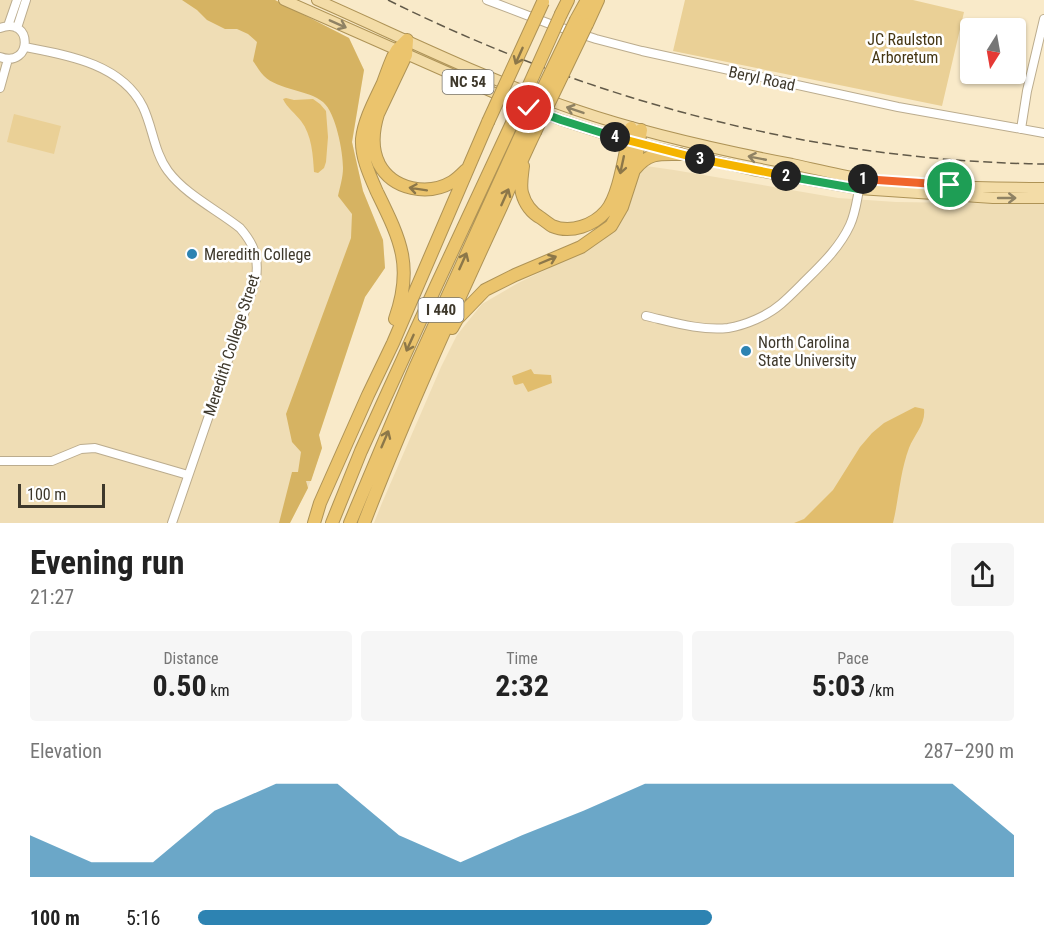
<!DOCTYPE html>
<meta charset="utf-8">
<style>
:root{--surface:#fff;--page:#f6f6f6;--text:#222;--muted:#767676;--accent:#2d83b2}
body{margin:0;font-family:"Roboto Condensed",sans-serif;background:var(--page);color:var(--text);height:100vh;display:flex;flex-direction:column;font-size:22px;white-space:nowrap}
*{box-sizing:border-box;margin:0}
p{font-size:20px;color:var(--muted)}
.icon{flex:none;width:33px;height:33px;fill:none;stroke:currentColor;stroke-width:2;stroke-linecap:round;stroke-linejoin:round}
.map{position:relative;height:523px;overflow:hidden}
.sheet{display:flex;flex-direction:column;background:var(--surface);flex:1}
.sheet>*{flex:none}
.needle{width:39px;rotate:191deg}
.controls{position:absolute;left:960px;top:18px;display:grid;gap:12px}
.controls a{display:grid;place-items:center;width:66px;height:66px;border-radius:6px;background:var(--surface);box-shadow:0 2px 4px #0004;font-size:30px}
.scale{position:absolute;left:18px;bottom:15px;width:87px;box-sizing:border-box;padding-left:6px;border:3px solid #3e382b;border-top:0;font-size:16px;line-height:21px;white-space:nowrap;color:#3e382b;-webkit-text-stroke:4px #fff;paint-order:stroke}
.pin{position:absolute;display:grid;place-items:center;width:51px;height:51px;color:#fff;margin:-26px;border:3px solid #fff;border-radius:50%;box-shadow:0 2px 6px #0007}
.km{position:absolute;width:30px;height:30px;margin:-15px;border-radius:50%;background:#222;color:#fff;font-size:16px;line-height:30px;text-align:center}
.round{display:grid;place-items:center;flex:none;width:63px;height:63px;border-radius:6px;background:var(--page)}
.summary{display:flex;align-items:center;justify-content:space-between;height:102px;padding:0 30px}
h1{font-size:33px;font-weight:700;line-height:45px}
.metrics{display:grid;grid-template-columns:repeat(3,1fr);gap:9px;height:102px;padding:6px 30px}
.metrics div{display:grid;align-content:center;border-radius:6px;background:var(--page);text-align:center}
.metrics b{font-size:30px;font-weight:700}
.metrics small{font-size:16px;font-weight:400}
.metrics p{font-size:16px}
.chart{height:168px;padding:12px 30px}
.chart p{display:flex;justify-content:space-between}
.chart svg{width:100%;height:108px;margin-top:6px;fill:var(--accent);opacity:.7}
ul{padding:0 30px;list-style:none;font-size:20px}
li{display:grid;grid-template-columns:96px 72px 1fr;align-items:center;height:45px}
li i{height:15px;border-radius:8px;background:var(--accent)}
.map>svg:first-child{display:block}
.built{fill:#efddb5}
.green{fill:#ead096}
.forest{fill:#d6b362}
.water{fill:#e1bd6d}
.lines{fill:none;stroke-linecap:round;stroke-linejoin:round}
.minor-casing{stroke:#bbac8e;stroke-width:10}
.major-casing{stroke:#ae9356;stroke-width:12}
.highway-casing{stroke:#ae9356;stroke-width:14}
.minor{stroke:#fff;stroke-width:8}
.major{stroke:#f3dca7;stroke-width:10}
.highway{stroke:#ebc46d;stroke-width:12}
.rail{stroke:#625a49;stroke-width:1.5;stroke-dasharray:9 4.5;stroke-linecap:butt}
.highway-bridge-casing{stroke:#ae9356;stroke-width:14;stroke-linecap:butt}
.highway-bridge{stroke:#ebc46d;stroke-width:12}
.oneway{stroke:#8f8263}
.oneway2{stroke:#8c7749}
.split-1-casing{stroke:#fff;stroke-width:12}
.split-2-casing{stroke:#fff;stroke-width:12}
.split-3-casing{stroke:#fff;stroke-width:12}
.split-4-casing{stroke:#fff;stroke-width:12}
.split-5-casing{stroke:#fff;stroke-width:12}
.split-1{stroke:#f0652b;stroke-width:8}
.split-2{stroke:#22a559;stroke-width:8}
.split-3{stroke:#f5b400;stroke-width:8}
.split-4{stroke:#f5b400;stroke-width:8}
.split-5{stroke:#22a559;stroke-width:8}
.poi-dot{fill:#2d83b2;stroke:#fff;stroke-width:2}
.labels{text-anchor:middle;stroke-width:5;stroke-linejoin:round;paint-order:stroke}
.shield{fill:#fff;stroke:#78746b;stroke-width:1.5}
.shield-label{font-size:15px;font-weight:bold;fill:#3e382b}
.park-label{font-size:16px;fill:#453613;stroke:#fff}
.street-label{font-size:16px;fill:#3e382b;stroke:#fff}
.poi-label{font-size:16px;fill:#3e382b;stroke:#fff;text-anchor:start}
</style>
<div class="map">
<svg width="1044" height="523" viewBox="0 0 1044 523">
<rect width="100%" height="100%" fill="#f9eac9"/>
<path class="built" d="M0,0H275L349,38L364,70L352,142L363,191L383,240L385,268L365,297L319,435L322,448L308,488L290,523H0Z
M646,166L674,170L838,198L896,202L1044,204V523H374L382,503L441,367L457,335L482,304L518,283L595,246L617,229L632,198L637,177Z"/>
<path class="green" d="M685,0H913L964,12L942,106L673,51Z
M14,114L61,126L54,154L7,142Z"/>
<path class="forest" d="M182,0H275L349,38L364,70L352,142L363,191L383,240L385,268L365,297L319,435L322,448L311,481H306L308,488L290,523H279L292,472H298L301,452L292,442L286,414L351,238L352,214L338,196C340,187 343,177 343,168C343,152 336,113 323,102C309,90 278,90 264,76C260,72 256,65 253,61L257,42L248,34L237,29H225L207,20L197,10Z"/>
<path class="water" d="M286,98L294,100L313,99L320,104L326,111L328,137L326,162L324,168L318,173L314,172C313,156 312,135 301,121C296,114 287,108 283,99Z
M531,369L534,374L551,375L552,383L528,392L523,383L516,385L514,384L512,376Z
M915,407L924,409C926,424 914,435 909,448C900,472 899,498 893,523H794L804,519L833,490L860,447L872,433L884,423Z"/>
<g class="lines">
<defs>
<path id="minor" d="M487,0L550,24L596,39L642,51L898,107L1044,133
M8,26L17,0
M0,28C33,15 33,69 0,57
M17,28L26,0
M25,47C67,55 122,64 143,107C153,128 154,152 168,171C186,195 216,209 240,228C254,244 259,257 256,279L172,523
M0,88L8,59
M1021,129L1027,91L1044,19
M646,316C672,322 701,331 728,328C746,325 767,316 781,304C788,298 795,291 801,285C819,267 839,249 850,225C856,212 857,198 860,185
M0,461H52L81,449L95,448L188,475"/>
<path id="major" d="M284,0L508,99L561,120L627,141L753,170L859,189L993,198H1044
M317,0C403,38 487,80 576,110C646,134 719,150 792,164C815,169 839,175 863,179C923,186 984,188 1044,188"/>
<path id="highway" d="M561,14L568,0
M576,20L587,0
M587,24L598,0
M407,40L406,55L378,114C373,130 371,148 379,164C393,190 428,196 452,182C457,179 462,174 466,170
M523,166C522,175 520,185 522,193C525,204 532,213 541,218C545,221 549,224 552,226C571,234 594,225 606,211C620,195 625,150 631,128
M635,169C649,152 660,154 680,154
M395,319C414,266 400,239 377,192C370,176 361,157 362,139C364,120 375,100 383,83C386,75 389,66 393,57L397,50L407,40
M452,328L457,319L485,290L515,275L581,247L611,226L622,207L634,170L641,130
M314,523L320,503L368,395L393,343L488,122
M332,523L361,451L437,284L512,123
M350,523L415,368L524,128
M364,523C405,416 453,311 501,207C512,182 523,157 535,132"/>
</defs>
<use href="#minor" class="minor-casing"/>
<use href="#major" class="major-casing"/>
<use href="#highway" class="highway-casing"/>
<use href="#minor" class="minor"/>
<use href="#major" class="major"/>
<use href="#highway" class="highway"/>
<path class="rail" d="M388,0C591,101 817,161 1044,164"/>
<defs>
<path id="highway-bridge" d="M488,122L543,2
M512,123L561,14
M524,128L576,20
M535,132L587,24"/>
</defs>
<use href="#highway-bridge" class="highway-bridge-casing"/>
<use href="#highway-bridge" class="highway-bridge"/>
</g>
<defs><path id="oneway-shaft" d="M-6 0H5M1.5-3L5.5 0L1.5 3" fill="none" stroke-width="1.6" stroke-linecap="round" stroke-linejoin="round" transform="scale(1.5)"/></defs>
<g class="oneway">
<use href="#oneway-shaft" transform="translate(338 24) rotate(24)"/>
<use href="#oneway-shaft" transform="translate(575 110) rotate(-161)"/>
<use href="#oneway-shaft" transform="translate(757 158) rotate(-169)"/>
<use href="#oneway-shaft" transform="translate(1007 198)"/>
</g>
<g class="oneway2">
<use href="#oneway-shaft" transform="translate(519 56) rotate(114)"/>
<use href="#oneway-shaft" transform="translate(622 165) rotate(102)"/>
<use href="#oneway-shaft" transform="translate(418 189) rotate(-171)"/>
<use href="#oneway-shaft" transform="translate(505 197) rotate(-66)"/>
<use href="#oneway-shaft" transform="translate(548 260) rotate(-23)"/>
<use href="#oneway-shaft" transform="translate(463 261) rotate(-66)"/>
<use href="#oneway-shaft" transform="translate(410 343) rotate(114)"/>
<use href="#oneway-shaft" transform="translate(385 439) rotate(-67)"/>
</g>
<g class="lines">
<defs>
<path id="split-1" d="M863,179L950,185"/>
<path id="split-2" d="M786,176L859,189L861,178L863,179"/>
<path id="split-3" d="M700,159L786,176"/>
<path id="split-4" d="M615,137L700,159"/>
<path id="split-5" d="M529,108L561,120L615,137"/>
</defs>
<use href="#split-1" class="split-1-casing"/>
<use href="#split-2" class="split-2-casing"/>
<use href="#split-3" class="split-3-casing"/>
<use href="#split-4" class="split-4-casing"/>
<use href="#split-5" class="split-5-casing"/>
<use href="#split-1" class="split-1"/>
<use href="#split-2" class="split-2"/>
<use href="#split-3" class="split-3"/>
<use href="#split-4" class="split-4"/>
<use href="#split-5" class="split-5"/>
</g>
<g class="poi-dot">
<circle cx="192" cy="254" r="6"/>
<circle cx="746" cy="351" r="6"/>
</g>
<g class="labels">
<g class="shield">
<rect x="442.5" y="70" width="51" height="24" rx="4.5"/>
<rect x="418.5" y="298" width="45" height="24" rx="4.5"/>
</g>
<g class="shield-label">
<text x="468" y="87">NC 54</text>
<text x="441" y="315">I 440</text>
</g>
<g class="park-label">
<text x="905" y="45">JC Raulston<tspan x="905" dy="18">Arboretum</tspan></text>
</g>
<g class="street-label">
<text transform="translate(762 78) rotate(12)" y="6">Beryl Road</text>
<text transform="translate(231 345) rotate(-72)" y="6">Meredith College Street</text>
</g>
<g class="poi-label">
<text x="204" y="260">Meredith College</text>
<text x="758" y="348">North Carolina<tspan x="758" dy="18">State University</tspan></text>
</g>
</g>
</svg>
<div class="controls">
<a><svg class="needle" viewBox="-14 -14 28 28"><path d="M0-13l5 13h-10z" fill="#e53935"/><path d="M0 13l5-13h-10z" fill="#767676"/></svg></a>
</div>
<div class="scale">100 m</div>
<div class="pin" style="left:950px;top:185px;background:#1e9e55"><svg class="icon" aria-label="arrive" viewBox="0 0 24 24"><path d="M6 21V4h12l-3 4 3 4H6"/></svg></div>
<div class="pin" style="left:529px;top:108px;background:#d93025"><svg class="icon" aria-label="check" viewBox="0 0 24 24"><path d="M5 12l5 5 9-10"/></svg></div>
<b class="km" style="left:863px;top:179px">1</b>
<b class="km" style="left:786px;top:176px">2</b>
<b class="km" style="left:700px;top:159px">3</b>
<b class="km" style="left:615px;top:137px">4</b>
</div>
<section class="sheet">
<div class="summary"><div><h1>Evening run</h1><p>21:27</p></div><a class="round"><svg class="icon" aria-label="share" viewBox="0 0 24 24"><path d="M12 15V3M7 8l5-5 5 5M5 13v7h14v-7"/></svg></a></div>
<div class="metrics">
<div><p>Distance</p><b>0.50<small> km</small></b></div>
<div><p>Time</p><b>2:32</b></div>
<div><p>Pace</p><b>5:03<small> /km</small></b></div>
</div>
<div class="chart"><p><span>Elevation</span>287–290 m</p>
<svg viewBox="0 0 160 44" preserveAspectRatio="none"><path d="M0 44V27L10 38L20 38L30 17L40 6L50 6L60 27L70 38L80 27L90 17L100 6L110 6L120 6L130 6L140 6L150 6L160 27V44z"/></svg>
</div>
<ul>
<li><b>100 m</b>5:16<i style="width:63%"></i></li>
</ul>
</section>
